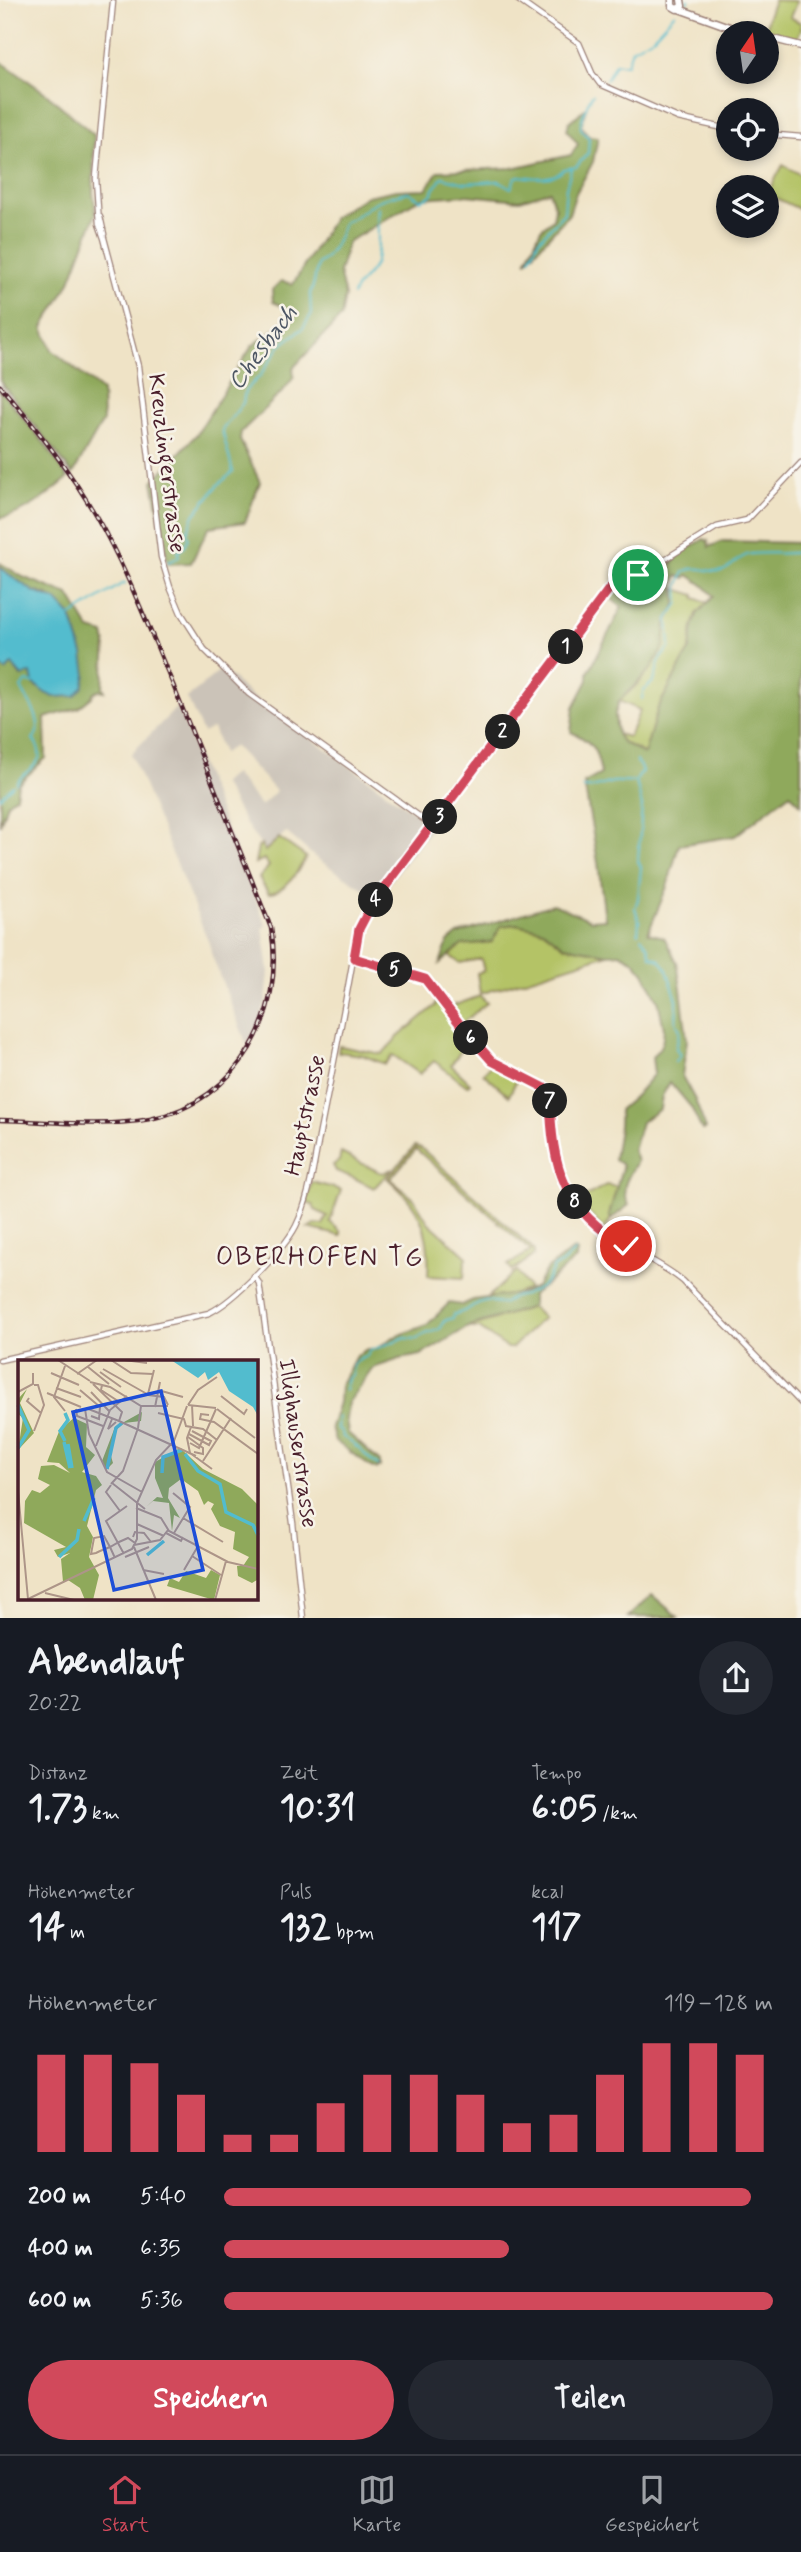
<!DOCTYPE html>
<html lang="de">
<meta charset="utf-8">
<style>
:root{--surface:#171b24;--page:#242831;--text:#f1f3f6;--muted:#9ea1a6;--line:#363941;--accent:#d1495b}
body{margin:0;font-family:Mynerve,sans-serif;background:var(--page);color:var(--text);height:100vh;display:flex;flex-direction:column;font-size:26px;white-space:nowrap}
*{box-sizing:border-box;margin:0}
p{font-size:23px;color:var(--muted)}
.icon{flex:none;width:38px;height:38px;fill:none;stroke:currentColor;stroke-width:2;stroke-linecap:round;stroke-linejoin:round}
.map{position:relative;height:1618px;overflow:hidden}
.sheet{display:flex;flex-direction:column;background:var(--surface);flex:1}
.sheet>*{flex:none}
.needle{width:46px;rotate:13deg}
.fabs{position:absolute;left:716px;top:21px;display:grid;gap:14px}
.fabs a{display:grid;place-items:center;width:63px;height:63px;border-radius:50%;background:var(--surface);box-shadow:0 4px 10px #0003;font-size:35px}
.pin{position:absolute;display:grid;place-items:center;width:60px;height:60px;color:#fff;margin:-30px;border:4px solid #fff;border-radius:50%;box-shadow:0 2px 7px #0007}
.km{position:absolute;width:35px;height:35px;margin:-18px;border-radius:50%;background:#222;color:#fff;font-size:19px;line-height:35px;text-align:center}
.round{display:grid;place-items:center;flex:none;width:74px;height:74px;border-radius:37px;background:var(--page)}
.summary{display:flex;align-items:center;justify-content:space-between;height:119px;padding:0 28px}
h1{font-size:38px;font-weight:700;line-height:52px}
.metrics{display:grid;grid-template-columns:repeat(3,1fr);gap:10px;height:119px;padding:7px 28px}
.metrics div{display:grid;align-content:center}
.metrics b{font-size:35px;font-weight:700}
.metrics small{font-size:19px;font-weight:400}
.metrics p{font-size:19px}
.chart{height:196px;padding:14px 28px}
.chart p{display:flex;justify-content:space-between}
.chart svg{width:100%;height:126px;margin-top:7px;stroke:var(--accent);stroke-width:6}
.primary-button{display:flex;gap:14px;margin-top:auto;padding:14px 28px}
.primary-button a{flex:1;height:80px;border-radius:42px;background:var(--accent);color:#fff;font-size:28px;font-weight:700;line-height:80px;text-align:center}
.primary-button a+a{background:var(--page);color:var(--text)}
ul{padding:0 28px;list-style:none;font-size:23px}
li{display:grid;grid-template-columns:112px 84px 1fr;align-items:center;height:52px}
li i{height:18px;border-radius:9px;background:var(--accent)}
.tabs{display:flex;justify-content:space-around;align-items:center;height:98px;border-top:2px solid var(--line);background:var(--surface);font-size:19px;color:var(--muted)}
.tabs a{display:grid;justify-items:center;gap:4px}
.tabs .selected{color:var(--accent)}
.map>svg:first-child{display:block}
.industrial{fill:#cbc3b8}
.green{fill:#b4c366;stroke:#7f7148;stroke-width:2}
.forest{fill:#8fa95b;stroke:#6c6443;stroke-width:2;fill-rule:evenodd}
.water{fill:#52bcce;stroke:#4e6e7c;stroke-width:2}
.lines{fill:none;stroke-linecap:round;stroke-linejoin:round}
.stream{stroke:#52bcce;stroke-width:2}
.minor-casing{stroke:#9c8178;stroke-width:7}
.major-casing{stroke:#9c8178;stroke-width:9}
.minor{stroke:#fff;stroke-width:4.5}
.major{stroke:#fff;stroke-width:6}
.rail-casing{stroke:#4a1f2b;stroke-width:4.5}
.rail{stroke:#f7f3e8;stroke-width:2;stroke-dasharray:5;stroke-linecap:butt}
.route-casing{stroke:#fff;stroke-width:14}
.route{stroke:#d1495b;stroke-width:9}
.labels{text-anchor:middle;stroke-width:5;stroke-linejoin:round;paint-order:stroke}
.street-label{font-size:23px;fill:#4a1f2b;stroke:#f7f3e8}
.water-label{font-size:24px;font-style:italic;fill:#4d5664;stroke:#f7f3e8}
.quarter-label{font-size:26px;letter-spacing:2px;fill:#4a1f2b;stroke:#f7f3e8}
.inset-river{fill:none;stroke:#52bcce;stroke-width:3.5}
.inset-road{fill:none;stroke:#ad9588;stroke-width:2}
.view{fill:#1d4ed8;fill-opacity:0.15;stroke:#1d4ed8;stroke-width:3.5}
.inset-edge{fill:none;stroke:#4a1f2b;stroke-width:3.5}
</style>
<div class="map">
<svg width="801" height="1618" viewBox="0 0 801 1618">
<rect width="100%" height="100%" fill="#f7f3e8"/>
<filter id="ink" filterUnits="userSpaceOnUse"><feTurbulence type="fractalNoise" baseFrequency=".0143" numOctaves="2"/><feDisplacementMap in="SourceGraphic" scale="14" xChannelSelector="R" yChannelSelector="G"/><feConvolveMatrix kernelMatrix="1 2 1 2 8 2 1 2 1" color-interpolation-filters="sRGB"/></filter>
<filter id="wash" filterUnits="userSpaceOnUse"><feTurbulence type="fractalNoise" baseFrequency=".00686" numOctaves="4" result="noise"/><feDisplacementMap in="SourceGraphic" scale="28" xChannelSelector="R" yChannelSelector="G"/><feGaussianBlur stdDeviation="1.57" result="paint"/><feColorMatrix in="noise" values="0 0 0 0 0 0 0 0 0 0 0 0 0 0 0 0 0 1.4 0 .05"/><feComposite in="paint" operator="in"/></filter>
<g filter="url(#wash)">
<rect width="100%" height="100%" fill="#efe3c6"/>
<path class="industrial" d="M0,381L73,474L68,478L44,443L0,390Z
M222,668L249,694L433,826L378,898L316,858L286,832L265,851L245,823L222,783L234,774L261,806L276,791L234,746L223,753L213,728L203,733L187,698Z
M177,707L266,925L263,928L269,971L266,1000L258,1025L247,1045L211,953V948L131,754Z"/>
<path class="green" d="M774,0L797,1L790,17L801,23V30L796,39L766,32L768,16Z
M783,165L801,175V210L767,194Z
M676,589L695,595V598L708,603L697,614L693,627L690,649L658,708L645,754L622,742L617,734L629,737L640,710L619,701L640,682L664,646L666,624L676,605Z
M279,838L306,857C297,873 288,889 269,894L259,878L269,866L264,859L255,863L258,847L261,845L265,851Z
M516,924L543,930L564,946L608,954L480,994L477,973L484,971L481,959L460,963L449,956L462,945L492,942L501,926Z
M480,996L487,1003L461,1024L450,1007Z
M437,998L469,1039L451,1065L470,1083L467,1086L434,1061L420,1074L393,1055L385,1064L362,1055L338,1052L339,1046L382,1054L398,1037L435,1006Z
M493,1064L518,1077L509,1096L483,1073Z
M415,1146L421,1148L530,1246L534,1251V1255L512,1271L508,1265L531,1251L416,1149L390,1179L414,1199L428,1222L467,1257L465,1260L464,1278L428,1276C431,1231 421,1207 387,1178Z
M341,1153L377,1171L383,1173L392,1169L374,1188L354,1178L336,1171L333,1165L339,1161Z
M312,1182L341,1190L330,1222L341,1232V1236L308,1228L314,1224L323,1225L327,1216L315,1210L313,1205L306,1203Z
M606,1185L617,1187L616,1190L609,1215L611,1219L604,1230L577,1201Z
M517,1271L529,1289L509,1296L486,1298C498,1290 505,1279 517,1271Z
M532,1307L543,1318L512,1348H507L479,1328H467Z"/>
<path class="forest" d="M0,61L47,94L94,135L93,193L96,213L69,284L43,327L52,350L102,391L103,421L73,474L0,381Z
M586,108L581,126L589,136L598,137L593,162L576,193L569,214L526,262L541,229L553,219L555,208L549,191L520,200L466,195L421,198L348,242L339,272L345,296L341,317L293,368L294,377L282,392L241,432L240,440L260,482L245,522L209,527L191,563L168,564L153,481L197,434L252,346L277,328L285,320V307L273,302L272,290L281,281L293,284L334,217L367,196L396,190L426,189L438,171L512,168L571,155L578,144L567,130L569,122Z
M0,390L44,443L68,478C49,494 25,515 0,518Z
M704,539L708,541L709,547L723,541L801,543V805L790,793L735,836L679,845L667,887L648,933L664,937L677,962L681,989L687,1040L682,1076L695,1100L706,1129L702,1130L691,1107L670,1082L662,1096L660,1109L641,1122L633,1150L637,1161C628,1179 619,1186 629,1205L611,1219L609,1215L622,1168L621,1164L614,1160C616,1140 621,1130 619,1110L635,1096L654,1074L652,1057L662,1045L664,1029L658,1000L644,973L633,960L620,953L608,954L564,946L543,930L516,924L501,926L492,942L462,945L440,963L448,942L458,934L553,904L591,920L605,919L598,863L584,783L601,774C597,751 594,742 571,732L574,707L588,680V673L622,607L609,597L617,586L642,577L674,558L675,560L660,569L656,579L658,582L682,552ZM688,575L703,585L714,596L697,614L693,627L690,649L658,708L644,754L622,742L617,734L615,714L619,701L651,669L664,646L666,624L676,605L674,584L677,576L685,578Z
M0,563L23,577L69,595L90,630L104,634L106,644L103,687L105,691L100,690L93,693L92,697L78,708L45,718L46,758L18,784L16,796L7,803L0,825V666L12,664L21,676L31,672L36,687L83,654L71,616L47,595L33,591L0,568Z
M574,1249L577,1252L576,1259C560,1271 548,1284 532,1295V1307L470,1326L421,1355L400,1359L373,1368L348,1403L346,1419L348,1433L380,1462V1467L376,1469L371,1467L335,1441L331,1427L339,1402L340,1386L356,1356L367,1349H376L392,1338L427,1325L449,1303L462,1305L473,1300L522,1293L536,1287L547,1269Z
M652,1595L678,1617H628Z"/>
<path class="water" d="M0,568L33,591L56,600L71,616L83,654L86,675L83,687L75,696L54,697L45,693L33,683L31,673L22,676L12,664L6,671L0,666Z"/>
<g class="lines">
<path class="stream" d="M687,2L688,0
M606,80L615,64H627L632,49L653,37L675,13
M530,259L538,241L564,213L566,188L571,169
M353,295C357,282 370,276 375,264C381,246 376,227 378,208
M168,562L179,557L178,552L184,547L189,538L187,533L194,515L219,484L233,472L222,430L243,403L245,391L260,376L280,346L303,328L311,315L310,293C316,283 314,273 319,263C331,257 340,236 344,222C357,218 363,210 374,203C384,197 397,195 408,192L421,200L430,196L442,177L465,183L499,181L511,188L515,178L519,176C533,178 554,181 564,169L576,167L588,153L589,138C586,135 583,132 581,128C579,124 589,98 593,94
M124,584L125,583
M71,616L122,584
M642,699L643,691L654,681L660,659L670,647L668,619L679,603L678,587L684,572C698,563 709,574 722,571C732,568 739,555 751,554C767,552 785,555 801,552
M637,761L642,771L636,781L642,806L638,861L641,867L638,899L635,908L639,921L638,933
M16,783C27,767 51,764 33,739C47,723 28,703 21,687L27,682L33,683
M583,788C594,790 602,784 613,782C621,781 627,784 636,781
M0,797L13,785
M641,937L648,946L651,956L660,960L666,967L677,1000L676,1021L680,1031L676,1048L680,1056L675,1061
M345,1390L348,1378L352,1375L353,1364L362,1357L367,1356L369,1351L403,1338L417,1339C422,1333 433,1333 441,1328C442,1320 447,1320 453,1318L454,1314C465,1314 474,1303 485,1301C491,1300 497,1304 503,1304L513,1297L525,1295C530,1291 535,1291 541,1287C548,1282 550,1274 554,1267L561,1264L575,1251
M338,1417L337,1428L342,1432L343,1437C359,1446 364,1455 378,1466"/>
</g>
</g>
<g filter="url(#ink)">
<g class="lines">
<defs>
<path id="minor" d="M518,0L579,43L592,73L600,84L678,118L728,129
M113,2L96,178L99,224L104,238L138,366L161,557L170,587L181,613L204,649L249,694L433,826
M766,134L801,137
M100,216L104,234
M354,958L425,979L466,1032L492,1061L547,1089L550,1098C553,1155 559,1207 614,1239C637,1253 662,1264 683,1281L801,1403
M254,1276L259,1283L293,1523L303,1618
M0,1360L209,1313C234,1301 283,1251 296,1226C310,1198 314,1162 320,1132C333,1067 346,1002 357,936L369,909L616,581L641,574L717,527L747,520L801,463"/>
<path id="major" d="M672,0V6L677,9L682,6L681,0
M679,9L746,33
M766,37L801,46"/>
</defs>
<use href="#minor" class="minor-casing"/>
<use href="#major" class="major-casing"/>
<use href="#minor" class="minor"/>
<use href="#major" class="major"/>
<defs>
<path id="rail" d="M0,386C35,426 69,469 96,516C127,570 149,629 174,687
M0,1120C49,1121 102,1128 150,1119C239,1101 286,1013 271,928L171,680"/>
</defs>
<use href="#rail" class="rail-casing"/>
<use href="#rail" class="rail"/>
</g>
</g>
<g class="lines" filter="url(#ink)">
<defs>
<path id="route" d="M626,1246C563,1210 552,1167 550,1098L547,1089L492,1061L466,1032L425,979L354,958L359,929L371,906L609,589L622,578L638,575"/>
</defs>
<use href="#route" class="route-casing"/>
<use href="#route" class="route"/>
</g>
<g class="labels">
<g class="street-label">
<text transform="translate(168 463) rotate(83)" y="8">Kreuzlingerstrasse</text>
<text transform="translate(304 1115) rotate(-78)" y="8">Hauptstrasse</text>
<text transform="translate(299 1443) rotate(82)" y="8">Illighauserstrasse</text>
</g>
<g class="water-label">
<text transform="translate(262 347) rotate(-53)" y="8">Chesbach</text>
</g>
<g class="quarter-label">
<text x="320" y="1265">OBERHOFEN TG</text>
</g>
</g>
<g transform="translate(18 1360)">
<rect width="240" height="240" fill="#efe3c6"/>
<path d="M9,29L2,43L16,73L0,90L5,58L0,54V39ZM124,52L123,61L106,63L99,69L92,93L95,103L88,110L84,101L97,67ZM56,58L69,64L68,87L77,95L64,112L78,116L84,125L78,130L69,166L75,177L71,197L81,215L75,240H67L62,228L50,220L45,222L43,199L52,193L40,197L36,190L48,187L6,163L7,141L14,130L22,133L32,125L20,119L23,106L36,105L52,113L41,103L29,102L42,69ZM162,88L185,109L224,129L240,145L239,220L234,223L220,216L219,206H225L231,197L215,189L217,172L202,166L193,149L196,144L190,141L186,145L180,131L163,119L151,128L150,138L162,158L156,155L154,171L151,143L135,141L128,147L139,137L145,138L137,118V102ZM193,210L202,215L196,240L149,226L152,218L161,222L168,211L188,218Z" fill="#8fa95b"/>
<path d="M153,0H240V56L235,47L211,31L201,12L190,20L187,12L180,18Z" fill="#52bcce"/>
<path class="inset-river" d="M199,9L213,3L240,6M0,45L11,70L0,88M47,53L50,60L42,71L47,81M46,82L52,108M50,84L54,108M167,94L180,111L202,124L208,152L235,165L240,175M89,109L98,68L104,63M144,113L145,97L164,90M66,161L76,138M129,195L146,181M41,197L59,180L61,169"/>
<path class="inset-road" d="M40,0L72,21M93,0L113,13L135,14M106,0L129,3M47,6L36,37L47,51M70,7L91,24M85,9L129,34M82,12L103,27M33,13L61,25M59,14L79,0M72,22L92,27L123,46H150M75,24L104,52L101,61M16,25H20L26,45L16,71M84,25L83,30L100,41M38,28L63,37M62,30L82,47L81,59L73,56M140,30L165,37M0,32L15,24V13M73,32L91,51M29,33L63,47M130,34L136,10M130,35L146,37L150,45M203,36L226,54L229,49M11,38L9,41L23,53M170,45L180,30L199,17M170,45L198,48M174,45L175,66M137,47L142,22M68,48L101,61M58,49L59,56L85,66M67,49L71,74L89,112L124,132M199,49L237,78M140,53L166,59L168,66L185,69L199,80M191,55L183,54L182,59L196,62L240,94M94,59L90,69L98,62M101,61L178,96M173,67L169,78L172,93L194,109M120,68L123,46M171,74L191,85L193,81L174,71M170,77L185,88V94L176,92M172,83L181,88L198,49M78,86L92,50L109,36M185,101L213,58M94,123L127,149M93,124L105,111L120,68M93,125L88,132L102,151M0,131L10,239M155,133L172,147L156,173M118,148L143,158L151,171L210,202L240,209M165,158L205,182M119,164L146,176M148,173L163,181L165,177M115,177L117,172L126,173L133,182M116,185L142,180L150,170M116,187L138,240M106,194L88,161L109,146M174,196L203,215M107,197L131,187M97,198L92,187L86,176L76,178L73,194L78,193L82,191L92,187L101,182L110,178L117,183M125,210L146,214M166,210L180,186M27,233L56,240M10,239L114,189L119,179V143L138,100L156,81L169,46M197,240L208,201"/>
<path class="view" d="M143,31L185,210L96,230L55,52Z"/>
<rect width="240" height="240" class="inset-edge"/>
</g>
</svg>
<div class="fabs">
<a><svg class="needle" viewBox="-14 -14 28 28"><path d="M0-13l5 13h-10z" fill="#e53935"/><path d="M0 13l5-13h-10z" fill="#9ea1a6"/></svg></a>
<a><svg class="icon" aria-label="locate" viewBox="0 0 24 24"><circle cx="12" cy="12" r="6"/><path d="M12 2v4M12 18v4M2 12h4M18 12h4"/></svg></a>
<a><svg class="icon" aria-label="layers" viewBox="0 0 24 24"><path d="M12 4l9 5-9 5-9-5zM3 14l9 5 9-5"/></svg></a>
</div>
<div class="pin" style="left:638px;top:575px;background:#1e9e55"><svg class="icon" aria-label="arrive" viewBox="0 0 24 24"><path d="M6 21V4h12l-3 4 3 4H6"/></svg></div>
<div class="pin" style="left:626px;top:1246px;background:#d93025"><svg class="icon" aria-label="check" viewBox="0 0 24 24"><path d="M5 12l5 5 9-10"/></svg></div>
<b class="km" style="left:566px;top:647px">1</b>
<b class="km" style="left:503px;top:732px">2</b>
<b class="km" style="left:440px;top:817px">3</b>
<b class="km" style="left:376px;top:900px">4</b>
<b class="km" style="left:395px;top:970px">5</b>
<b class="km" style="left:471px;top:1038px">6</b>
<b class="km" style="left:550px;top:1101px">7</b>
<b class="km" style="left:575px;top:1202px">8</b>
</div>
<section class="sheet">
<div class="summary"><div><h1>Abendlauf</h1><p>20:22</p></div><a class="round"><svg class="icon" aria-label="share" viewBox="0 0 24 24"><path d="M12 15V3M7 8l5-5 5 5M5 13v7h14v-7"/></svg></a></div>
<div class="metrics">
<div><p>Distanz</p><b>1.73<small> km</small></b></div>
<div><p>Zeit</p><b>10:31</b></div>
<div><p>Tempo</p><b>6:05<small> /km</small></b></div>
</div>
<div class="metrics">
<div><p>Höhenmeter</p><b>14<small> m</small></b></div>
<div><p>Puls</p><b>132<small> bpm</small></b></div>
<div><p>kcal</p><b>117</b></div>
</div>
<div class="chart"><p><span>Höhenmeter</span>119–128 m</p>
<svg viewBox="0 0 160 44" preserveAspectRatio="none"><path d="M5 44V10M15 44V10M25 44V13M35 44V24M45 44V38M55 44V38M65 44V27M75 44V17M85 44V17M95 44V24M105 44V34M115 44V31M125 44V17M135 44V6M145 44V6M155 44V10"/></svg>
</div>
<ul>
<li><b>200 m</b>5:40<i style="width:96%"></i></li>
<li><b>400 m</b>6:35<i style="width:52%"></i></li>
<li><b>600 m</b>5:36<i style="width:100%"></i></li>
</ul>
<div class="primary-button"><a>Speichern</a><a>Teilen</a></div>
</section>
<nav class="tabs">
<a class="selected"><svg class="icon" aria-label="home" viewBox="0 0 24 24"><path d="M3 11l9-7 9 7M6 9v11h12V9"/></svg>Start</a>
<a><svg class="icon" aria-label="map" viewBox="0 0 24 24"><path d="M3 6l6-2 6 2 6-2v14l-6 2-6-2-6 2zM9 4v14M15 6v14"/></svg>Karte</a>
<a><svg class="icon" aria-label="saved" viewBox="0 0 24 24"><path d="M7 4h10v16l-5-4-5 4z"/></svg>Gespeichert</a>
</nav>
